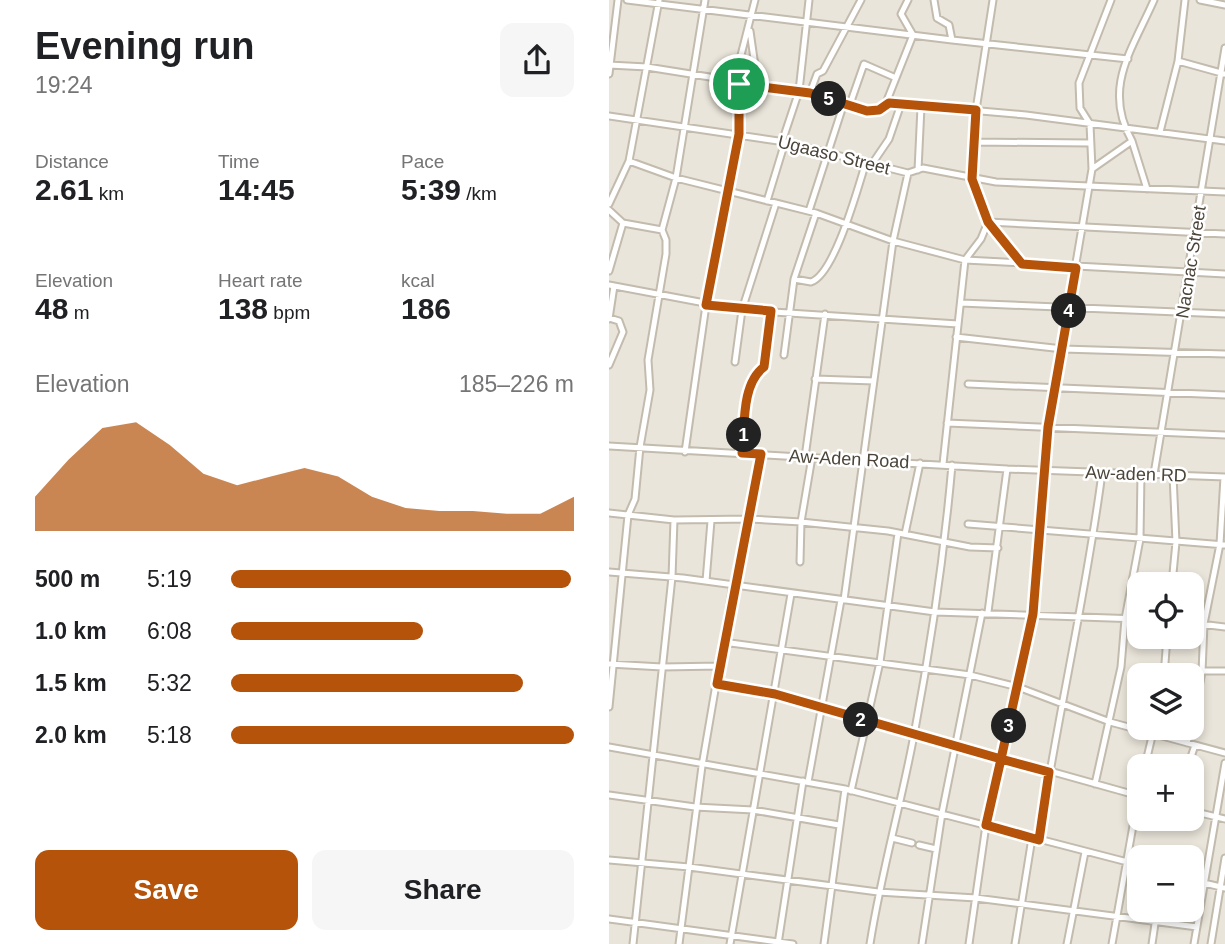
<!DOCTYPE html>
<meta charset="utf-8">
<style>
:root{--surface:#fff;--page:#f6f6f6;--text:#202124;--muted:#757577;--accent:#b45309}
body{margin:0;font-family:Arial,sans-serif;background:var(--page);color:var(--text);height:100vh;display:flex;flex-direction:column;font-size:26px;white-space:nowrap}
*{box-sizing:border-box;margin:0}
p{font-size:23px;color:var(--muted)}
.icon{flex:none;width:38px;height:38px;fill:none;stroke:currentColor;stroke-width:2;stroke-linecap:round;stroke-linejoin:round}
.map{position:relative;flex:1;overflow:hidden}
.panel{display:flex;flex-direction:column;background:var(--surface);width:609px}
.panel>*{flex:none}
.buttons{position:absolute;left:518px;top:572px;display:grid;gap:14px}
.buttons a{display:grid;place-items:center;width:77px;height:77px;border-radius:14px;background:var(--surface);box-shadow:0 4px 10px #0003;font-size:35px}
.pin{position:absolute;display:grid;place-items:center;width:60px;height:60px;color:#fff;margin:-30px;border:4px solid #fff;border-radius:50%;box-shadow:0 2px 7px #0007}
.km{position:absolute;width:35px;height:35px;margin:-18px;border-radius:50%;background:#222;color:#fff;font-size:19px;line-height:35px;text-align:center}
.round{display:grid;place-items:center;flex:none;width:74px;height:74px;border-radius:14px;background:var(--page)}
.head{display:flex;align-items:center;justify-content:space-between;height:119px;padding:0 35px}
h1{font-size:38px;font-weight:700;line-height:52px}
.stats{display:grid;grid-template-columns:repeat(3,1fr);gap:10px;height:119px;padding:7px 35px}
.stats div{display:grid;align-content:center}
.stats b{font-size:30px;font-weight:700}
.stats small{font-size:19px;font-weight:400}
.stats p{font-size:19px}
.chart{height:196px;padding:14px 35px}
.chart p{display:flex;justify-content:space-between}
.chart svg{width:100%;height:126px;margin-top:7px;fill:var(--accent);opacity:.7}
.button{display:flex;gap:14px;margin-top:auto;padding:14px 35px}
.button a{flex:1;height:80px;border-radius:14px;background:var(--accent);color:#fff;font-size:28px;font-weight:700;line-height:80px;text-align:center}
.button a+a{background:var(--page);color:var(--text)}
ul{padding:0 35px;list-style:none;font-size:23px}
li{display:grid;grid-template-columns:112px 84px 1fr;align-items:center;height:52px}
li i{height:18px;border-radius:9px;background:var(--accent)}
main{display:flex;flex:1;min-height:0}
.map>svg:first-child{display:block}
.residential{fill:#eae5da;fill-rule:evenodd}
.lines{fill:none;stroke-linecap:round;stroke-linejoin:round}
.minor-casing{stroke:#c2bbae;stroke-width:9}
.minor{stroke:#fff;stroke-width:5}
.route-casing{stroke:#fff;stroke-width:14}
.route{stroke:#b45309;stroke-width:9}
.labels{text-anchor:middle;stroke-width:5;stroke-linejoin:round;paint-order:stroke}
.street-label{font-size:18px;fill:#4b4439;stroke:#fff}
</style>
<main>
<section class="panel">
<div class="head"><div><h1>Evening run</h1><p>19:24</p></div><a class="round"><svg class="icon" aria-label="share" viewBox="0 0 24 24"><path d="M12 15V3M7 8l5-5 5 5M5 13v7h14v-7"/></svg></a></div>
<div class="stats">
<div><p>Distance</p><b>2.61<small> km</small></b></div>
<div><p>Time</p><b>14:45</b></div>
<div><p>Pace</p><b>5:39<small> /km</small></b></div>
</div>
<div class="stats">
<div><p>Elevation</p><b>48<small> m</small></b></div>
<div><p>Heart rate</p><b>138<small> bpm</small></b></div>
<div><p>kcal</p><b>186</b></div>
</div>
<div class="chart"><p><span>Elevation</span>185–226 m</p>
<svg viewBox="0 0 160 44" preserveAspectRatio="none"><path d="M0 44V32L10 19L20 8L30 6L40 14L50 24L60 28L70 25L80 22L90 25L100 32L110 36L120 37L130 37L140 38L150 38L160 32V44z"/></svg>
</div>
<ul>
<li><b>500 m</b>5:19<i style="width:99%"></i></li>
<li><b>1.0 km</b>6:08<i style="width:56%"></i></li>
<li><b>1.5 km</b>5:32<i style="width:85%"></i></li>
<li><b>2.0 km</b>5:18<i style="width:100%"></i></li>
</ul>
<div class="button"><a>Save</a><a>Share</a></div>
</section>
<div class="map">
<svg width="616" height="944" viewBox="0 0 616 944">
<rect width="100%" height="100%" fill="#f6f3ec"/>
<path class="residential" d="M0,0H616V944H0ZM530,584H583V637H530ZM530,676H583V728H530ZM530,766H583V819H530ZM530,858H583V910H530Z"/>
<g class="lines">
<defs>
<path id="minor" d="M18,0L343,40L519,59
M50,0L20,161L67,178L207,213L284,241L356,260L616,274
M325,0L328,18L340,25L343,40
M591,0L616,5
M141,31L149,87
M569,61L616,74
M0,65L38,67L201,93L258,111L270,110L280,103L417,115L616,141
M0,74L9,0
M201,93L208,74L214,71L252,0
M277,103L304,35L292,14L299,0
M240,107L255,64L287,78
M0,116L176,142L299,173L314,168L387,182L616,192
M551,132L569,61L576,0
M523,141L538,189
M173,142L190,91L200,0
M364,142L481,143
M263,164L280,139L292,104
M483,169L523,141C493,88 523,50 545,0
M309,170L312,107
M158,201L176,142
M0,204L20,161
M0,210L14,223L53,230L67,178L96,0
M200,211L234,106
M379,222L616,234
M379,222L412,263
M0,271L14,223
M185,279L202,282C226,274 249,187 257,162
M0,285L133,310L349,324
M352,303L616,314
M0,319L5,286
M347,337L454,349L616,354
M175,355L185,279L207,213
M126,362L133,310L167,203
M0,365L14,332L10,321L0,318
M206,379L265,381
M359,384L616,395
M338,423L616,435
M0,446L398,469L616,477
M76,452L97,305L130,134L131,59L146,0
M133,453C136,426 132,384 155,367L162,311
M196,457L216,314
M334,464L356,260L372,239L379,222L363,179L367,110L384,0
M545,474L616,48
M0,513L65,520L141,519L192,522L279,531L361,547L389,548
M359,524L616,545
M296,534L311,463
M191,562L192,522L203,457
M0,572L74,578L326,612L530,619
M97,581L102,521
M563,584L567,542L564,475
M235,600L284,241L299,173
M379,612L398,469
M583,623L616,627
M114,642L361,675L409,687L501,722L616,753
M0,664L53,667L111,666
M556,671H616
M555,676L558,637
M108,684L166,694L530,796
M0,707L19,515L26,499L31,447L41,390L39,360L57,254V240L53,230
M583,723L593,672L595,624L611,544L615,477
M578,743L582,728
M0,747L236,789L530,865
M536,766L545,728
M579,766L586,745
M199,782L232,600
M486,784L512,667L516,619L531,539L532,474
M242,791L271,662L289,533
M0,795L86,807L144,810L230,825
M583,811L616,819
M283,838L303,843
M430,840C448,717 477,596 493,473
M310,845L327,849
M0,860L80,867L269,892L367,898L588,927
M583,880L616,888
M0,919L184,944
M24,944L63,577L65,520
M70,944L93,766L124,585L136,545L152,454
M121,944L182,594
M169,944L194,781
M215,944L236,789
M261,944C272,873 292,805 305,735C322,645 335,555 343,465
M313,944L333,813L373,613
M360,944L377,825L424,614L439,427L483,169L481,124L471,108L470,83L502,0
M406,944L423,838
M458,944L476,852
M503,944L530,792
M543,944L548,910
M585,944L616,763
M602,944L616,858"/>
</defs>
<use href="#minor" class="minor-casing"/>
<use href="#minor" class="minor"/>
</g>
<g class="lines">
<defs>
<path id="route" d="M130,84V134L97,305L162,311L155,367C132,384 136,427 133,453L152,454L108,684L166,694L392,759L377,825L430,840L440,772L392,759L424,614L439,427L467,268L413,264L379,222L363,179L367,110L280,103L270,110L258,111L201,93L130,84"/>
</defs>
<use href="#route" class="route-casing"/>
<use href="#route" class="route"/>
</g>
<g class="labels">
<g class="street-label">
<text transform="translate(225 155) rotate(14)" y="6">Ugaaso Street</text>
<text transform="translate(582 262) rotate(-81)" y="6">Nacnac Street</text>
<text transform="translate(240 459) rotate(3)" y="6">Aw-Aden Road</text>
<text transform="translate(527 474) rotate(2)" y="6">Aw-aden RD</text>
</g>
</g>
</svg>
<div class="buttons">
<a><svg class="icon" aria-label="locate" viewBox="0 0 24 24"><circle cx="12" cy="12" r="6"/><path d="M12 2v4M12 18v4M2 12h4M18 12h4"/></svg></a>
<a><svg class="icon" aria-label="layers" viewBox="0 0 24 24"><path d="M12 4l9 5-9 5-9-5zM3 14l9 5 9-5"/></svg></a>
<a>+</a>
<a>−</a>
</div>
<div class="pin" style="left:130px;top:84px;background:#1e9e55"><svg class="icon" aria-label="arrive" viewBox="0 0 24 24"><path d="M6 21V4h12l-3 4 3 4H6"/></svg></div>
<b class="km" style="left:135px;top:435px">1</b>
<b class="km" style="left:252px;top:720px">2</b>
<b class="km" style="left:400px;top:726px">3</b>
<b class="km" style="left:460px;top:311px">4</b>
<b class="km" style="left:220px;top:99px">5</b>
</div>
</main>
